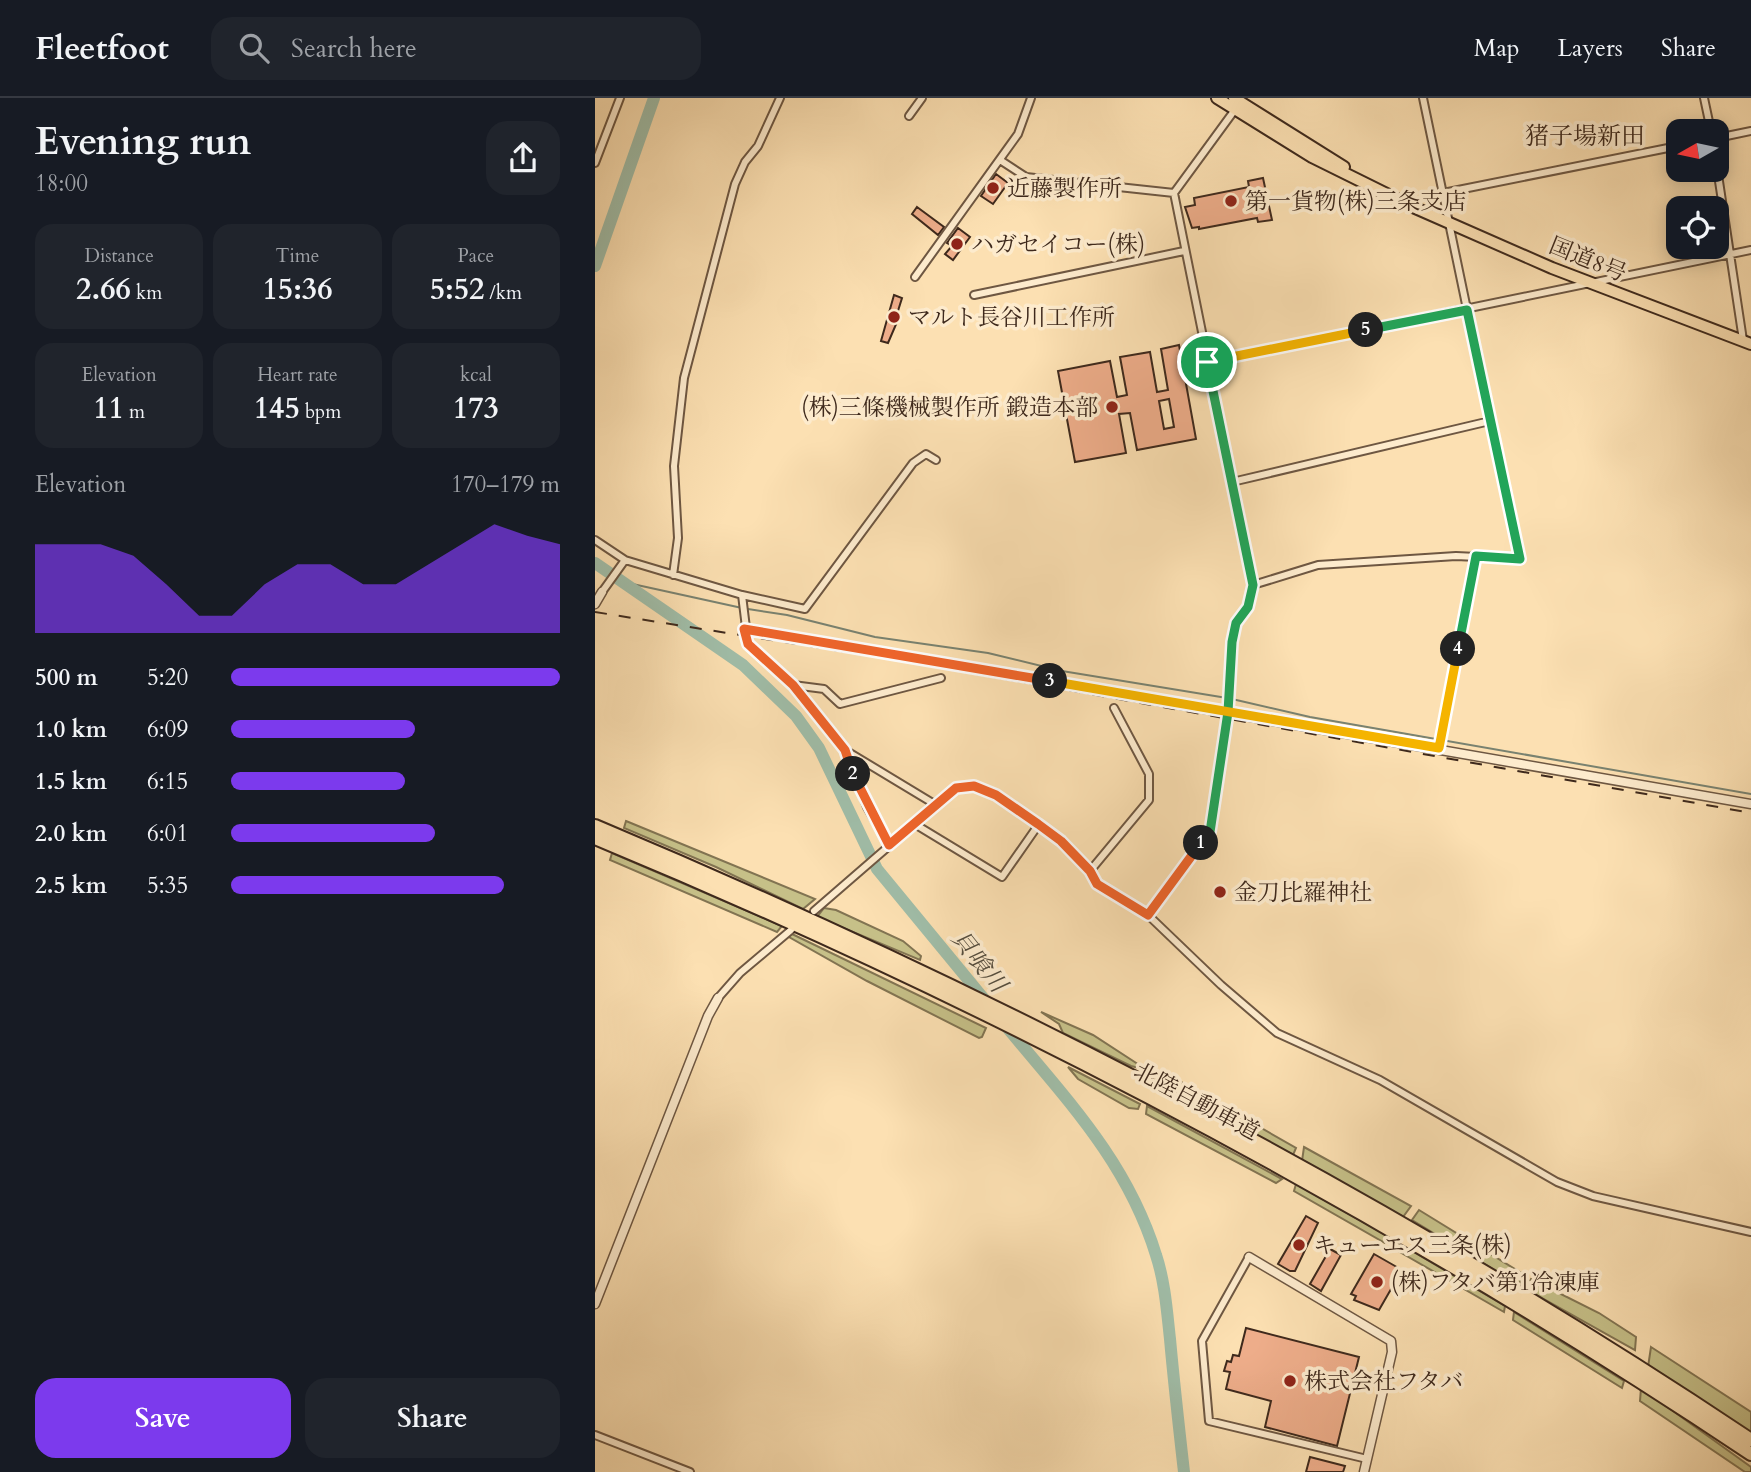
<!DOCTYPE html>
<meta charset="utf-8">
<style>
:root{--surface:#171b24;--page:#20242c;--text:#f1f3f6;--muted:#9ea1a6;--line:#363941;--accent:#7c3aed}
body{margin:0;font-family:Cardo,"Noto Serif JP",serif;background:var(--page);color:var(--text);height:100vh;display:flex;flex-direction:column;font-size:26px;white-space:nowrap}
*{box-sizing:border-box;margin:0}
p{font-size:23px;color:var(--muted)}
.icon{flex:none;width:38px;height:38px;fill:none;stroke:currentColor;stroke-width:2;stroke-linecap:round;stroke-linejoin:round}
.map{position:relative;flex:1;overflow:hidden}
.sheet{display:flex;flex-direction:column;background:var(--surface);width:595px}
.sheet>*{flex:none}
.needle{width:46px;rotate:261deg}
.controls{position:absolute;left:1071px;top:21px;display:grid;gap:14px}
.controls a{display:grid;place-items:center;width:63px;height:63px;border-radius:14px;background:var(--surface);box-shadow:0 4px 18px #0003;font-size:35px}
.pin{position:absolute;display:grid;place-items:center;width:60px;height:60px;color:#fff;margin:-30px;border:4px solid #fff;border-radius:50%;box-shadow:0 2px 7px #0007}
.km{position:absolute;width:35px;height:35px;margin:-18px;border-radius:50%;background:#222;color:#fff;font-size:19px;line-height:35px;text-align:center}
.round{display:grid;place-items:center;flex:none;width:74px;height:74px;border-radius:21px;background:var(--page)}
.head{display:flex;align-items:center;justify-content:space-between;height:119px;padding:0 35px}
h1{font-size:38px;font-weight:800;line-height:52px}
.figures{display:grid;grid-template-columns:repeat(3,1fr);gap:10px;height:119px;padding:7px 35px}
.figures div{display:grid;align-content:center;border-radius:18px;background:var(--page);text-align:center}
.figures b{font-size:30px;font-weight:800}
.figures small{font-size:19px;font-weight:400}
.figures p{font-size:19px}
.chart{height:196px;padding:14px 35px}
.chart p{display:flex;justify-content:space-between}
.chart svg{width:100%;height:126px;margin-top:7px;fill:var(--accent);opacity:.7}
.action{display:flex;gap:14px;margin-top:auto;padding:14px 35px}
.action a{flex:1;height:80px;border-radius:21px;background:var(--accent);color:#fff;font-size:28px;font-weight:800;line-height:80px;text-align:center}
.action a+a{background:var(--page);color:var(--text)}
ul{padding:0 35px;list-style:none;font-size:23px}
li{display:grid;grid-template-columns:112px 84px 1fr;align-items:center;height:52px}
li i{height:18px;border-radius:9px;background:var(--accent)}
header{display:flex;align-items:center;gap:42px;box-sizing:border-box;height:98px;padding:0 35px;background:var(--surface);border-bottom:2px solid var(--line)}
header strong{font-size:33px}
nav{display:flex;gap:38px;margin-inline-start:auto;font-size:24px}
.search{width:490px;height:63px;background:var(--page);display:flex;align-items:center;gap:18px;box-sizing:border-box;padding:0 24px;border-radius:21px;color:var(--muted);font-size:26px}
main{display:flex;flex:1;min-height:0}
.map>svg:first-child{display:block}
.green{fill:#c6c088;stroke:#827452;stroke-width:2}
.lines{fill:none;stroke-linecap:round;stroke-linejoin:round}
.stream{stroke:#798270;stroke-width:2}
.river{stroke:#a0bda8;stroke-width:12}
.building{fill:#eead8a;stroke:#3e291c;stroke-width:2;fill-rule:evenodd}
.minor-casing{stroke:#6e5742;stroke-width:10}
.tertiary-casing{stroke:#6e5742;stroke-width:11}
.trunk-casing{stroke:#3e291c;stroke-width:14}
.motorway-casing{stroke:#3e291c;stroke-width:16}
.minor{stroke:#fdebcd;stroke-width:6}
.tertiary{stroke:#fdebcd;stroke-width:8}
.trunk{stroke:#fce0b2;stroke-width:10}
.motorway{stroke:#fce0b2;stroke-width:12}
.rail{stroke:#3e291c;stroke-width:2;stroke-dasharray:12 12;stroke-linecap:butt}
.split-1-casing{stroke:#fff;stroke-width:14}
.split-2-casing{stroke:#fff;stroke-width:14}
.split-3-casing{stroke:#fff;stroke-width:14}
.split-4-casing{stroke:#fff;stroke-width:14}
.split-5-casing{stroke:#fff;stroke-width:14}
.split-6-casing{stroke:#fff;stroke-width:14}
.split-1{stroke:#22a559;stroke-width:9}
.split-2{stroke:#f0652b;stroke-width:9}
.split-3{stroke:#f0652b;stroke-width:9}
.split-4{stroke:#f5b400;stroke-width:9}
.split-5{stroke:#22a559;stroke-width:9}
.split-6{stroke:#f5b400;stroke-width:9}
.poi-dot{fill:#8f2418;stroke:#fdebcd;stroke-width:2.5}
.labels{text-anchor:middle;stroke-width:7;stroke-linejoin:round;paint-order:stroke}
.poi-label{font-size:23px;fill:#3e291c;stroke:#fdebcd;text-anchor:start}
.street-label{font-size:23px;fill:#3e291c;stroke:#fdebcd}
.neighbourhood-label{font-size:24px;fill:#3e291c;stroke:#fdebcd}
.water-label{font-size:24px;font-style:italic;fill:#564e3f;stroke:#fdebcd}
</style>
<header>
<strong>Fleetfoot</strong>
<div class="search"><svg class="icon" aria-label="search" viewBox="0 0 24 24"><circle cx="10" cy="10" r="6"/><path d="M15 15l6 6"/></svg>Search here</div>
<nav><a>Map</a><a>Layers</a><a>Share</a></nav>
</header>
<main>
<section class="sheet">
<div class="head"><div><h1>Evening run</h1><p>18:00</p></div><a class="round"><svg class="icon" aria-label="share" viewBox="0 0 24 24"><path d="M12 15V3M7 8l5-5 5 5M5 13v7h14v-7"/></svg></a></div>
<div class="figures">
<div><p>Distance</p><b>2.66<small> km</small></b></div>
<div><p>Time</p><b>15:36</b></div>
<div><p>Pace</p><b>5:52<small> /km</small></b></div>
</div>
<div class="figures">
<div><p>Elevation</p><b>11<small> m</small></b></div>
<div><p>Heart rate</p><b>145<small> bpm</small></b></div>
<div><p>kcal</p><b>173</b></div>
</div>
<div class="chart"><p><span>Elevation</span>170–179 m</p>
<svg viewBox="0 0 160 44" preserveAspectRatio="none"><path d="M0 44V13L10 13L20 13L30 17L40 27L50 38L60 38L70 27L80 20L90 20L100 27L110 27L120 20L130 13L140 6L150 10L160 13V44z"/></svg>
</div>
<ul>
<li><b>500 m</b>5:20<i style="width:100%"></i></li>
<li><b>1.0 km</b>6:09<i style="width:56%"></i></li>
<li><b>1.5 km</b>6:15<i style="width:53%"></i></li>
<li><b>2.0 km</b>6:01<i style="width:62%"></i></li>
<li><b>2.5 km</b>5:35<i style="width:83%"></i></li>
</ul>
<div class="action"><a>Save</a><a>Share</a></div>
</section>
<div class="map">
<svg width="1156" height="1374" viewBox="0 0 1156 1374">
<rect width="100%" height="100%" fill="#fce0b2"/>
<filter id="stains"><feTurbulence type="fractalNoise" baseFrequency=".00286" numOctaves="4"/><feColorMatrix values="0 0 0 0 .2 0 0 0 0 .09 0 0 0 0 .02 0 0 0 .5 -.17"/></filter>
<radialGradient id="worn" r=".72"><stop offset=".6" stop-color="#630" stop-opacity="0"/><stop offset="1" stop-color="#630" stop-opacity=".3"/></radialGradient>
<path class="green" d="M31,723L220,801L208,811L121,769L29,730Z
M17,755L187,828L182,834L15,762Z
M229,810L241,812L308,843L326,858L325,862L222,819Z
M195,835L391,930L387,939L384,940L272,883L194,839Z
M446,914L498,937L552,972L536,968L468,935L464,926Z
M473,969L545,1006L543,1011L534,1010L483,981Z
M569,974L701,1050L698,1057L559,983Z
M552,1008L687,1081L681,1085L551,1016Z
M709,1049L816,1108L808,1119L707,1063Z
M701,1086L796,1140L790,1145L699,1093Z
M824,1112L928,1176L924,1187L817,1122Z
M802,1144L910,1208L909,1214L803,1153L798,1149Z
M936,1181L1004,1215L1041,1239L1040,1252L931,1191Z
M919,1214L1029,1283L1027,1290L918,1222Z
M1056,1249L1156,1314V1337L1053,1269Z
M1046,1290L1156,1369V1374H1150L1045,1303Z"/>
<g class="lines">
<path class="stream" d="M33,485L147,510
M153,511L192,517L280,539L393,555L467,573L632,600
M637,601L715,619L1156,696"/>
<path class="river" d="M0,168L59,0
M0,465L148,567L201,618L224,650L282,771L394,907
M410,927C471,1001 532,1063 561,1157C570,1184 572,1214 575,1241C579,1286 584,1330 589,1374"/>
</g>
<path class="building" d="M401,76L413,85L398,106L386,98Z
M668,80L677,122L663,124L662,120L604,131V129L597,130L590,109L600,107L599,100L654,89L653,83Z
M322,109L349,129L343,137L317,116Z
M363,130L375,139L358,162L350,156L357,148L352,145Z
M299,197L307,200L302,216L305,217L293,245L286,243Z
M584,247L601,341L542,352L535,315L524,316L531,355L480,364L463,273L515,263L522,299L532,297L525,259L555,254L562,294L573,292L566,251ZM574,301L579,329L569,331L564,303Z
M711,1118L723,1125L700,1173H695L683,1166Z
M735,1151L746,1157L726,1193L715,1186Z
M779,1156L807,1172L784,1212L759,1202L761,1198L756,1196Z
M651,1230L764,1259L742,1348L670,1329L676,1303L631,1291L635,1274L629,1273L632,1263L636,1264L638,1257L644,1258Z
M715,1359L750,1368L748,1374H711Z"/>
<g class="lines">
<defs>
<path id="minor" d="M1109,0L1116,33
M314,18L327,0
M1122,40L1156,33
M405,62L431,79L579,95
M0,65L25,0
M1122,70L1148,242
M848,95L1083,48
M320,179L423,36L436,0
M379,197L589,153
M612,264L1156,152
M637,384L895,323
M0,442L30,462L147,497L210,511L318,365L331,356L341,362
M78,477L83,440L79,368L89,280L140,86L150,64L163,48L185,0
M658,487L723,467L861,458L924,461L828,0
M7,494L30,462
M147,497L153,546L198,587L250,652L341,707
M198,587L229,591L245,606L346,580
M844,650L881,458
M250,652L272,709L294,747
M318,725L407,779L444,726
M495,773L554,702V676L519,610
M219,813L361,690L379,688L401,697L466,743L495,773L502,786L553,817L626,887L682,935L785,982L962,1084L998,1098L1156,1134
M553,817L615,734L633,614L637,544L641,525L653,509L658,487L579,95L639,13
M123,900L145,875L196,832
M654,1159L607,1243L614,1323L772,1361
M0,1337L95,1374"/>
<path id="tertiary" d="M0,506L7,494
M149,531L1156,706
M654,1159L796,1243L797,1254L769,1374
M0,1206L113,918L123,900"/>
<path id="trunk" d="M622,0L717,59L818,109L957,170L1156,246
M639,0L749,69"/>
<path id="motorway" d="M0,728C403,897 792,1099 1156,1342
M0,740C403,907 793,1114 1156,1356"/>
</defs>
<use href="#minor" class="minor-casing"/>
<use href="#tertiary" class="tertiary-casing"/>
<use href="#trunk" class="trunk-casing"/>
<use href="#motorway" class="motorway-casing"/>
<use href="#minor" class="minor"/>
<use href="#tertiary" class="tertiary"/>
<use href="#trunk" class="trunk"/>
<use href="#motorway" class="motorway"/>
<path class="rail" d="M0,514L340,568L1156,715"/>
</g>
<g class="lines">
<defs>
<path id="split-1" d="M606,745L615,734L633,614L637,544L641,525L653,509L658,487L612,264"/>
<path id="split-2" d="M258,676L294,747L361,690L379,688L401,697L443,726L466,743L495,773L502,786L553,817L606,745"/>
<path id="split-3" d="M258,676L250,652L198,587L153,546L149,531L455,583"/>
<path id="split-4" d="M455,583L844,650L863,551"/>
<path id="split-5" d="M771,232L872,212L925,461L881,458L863,551"/>
<path id="split-6" d="M612,264L771,232"/>
</defs>
<use href="#split-1" class="split-1-casing"/>
<use href="#split-2" class="split-2-casing"/>
<use href="#split-3" class="split-3-casing"/>
<use href="#split-4" class="split-4-casing"/>
<use href="#split-5" class="split-5-casing"/>
<use href="#split-6" class="split-6-casing"/>
<use href="#split-1" class="split-1"/>
<use href="#split-2" class="split-2"/>
<use href="#split-3" class="split-3"/>
<use href="#split-4" class="split-4"/>
<use href="#split-5" class="split-5"/>
<use href="#split-6" class="split-6"/>
</g>
<g class="poi-dot">
<circle cx="398" cy="90" r="7"/>
<circle cx="636" cy="103" r="7"/>
<circle cx="362" cy="146" r="7"/>
<circle cx="299" cy="219" r="7"/>
<circle cx="517" cy="309" r="7"/>
<circle cx="625" cy="794" r="7"/>
<circle cx="704" cy="1147" r="7"/>
<circle cx="782" cy="1184" r="7"/>
<circle cx="695" cy="1283" r="7"/>
</g>
<g class="labels">
<g class="poi-label">
<text x="412" y="98">近藤製作所</text>
<text x="650" y="111">第一貨物(株)三条支店</text>
<text x="376" y="154">ハガセイコー(株)</text>
<text x="313" y="227">マルト長谷川工作所</text>
<text x="503" y="317" text-anchor="end">(株)三條機械製作所 鍛造本部</text>
<text x="639" y="802">金刀比羅神社</text>
<text x="718" y="1155">キューエス三条(株)</text>
<text x="796" y="1192">(株)フタバ第1冷凍庫</text>
<text x="709" y="1291">株式会社フタバ</text>
</g>
<g class="street-label">
<text transform="translate(993 161) rotate(22)" y="8">国道8号</text>
<text transform="translate(602 1003) rotate(28)" y="8">北陸自動車道</text>
</g>
<g class="neighbourhood-label">
<text x="990" y="46">猪子場新田</text>
</g>
<g class="water-label">
<text transform="translate(384 863) rotate(51)" y="8">貝喰川</text>
</g>
</g>
<rect width="100%" height="100%" filter="url(#stains)"/>
<rect width="100%" height="100%" fill="url(#worn)"/>
</svg>
<div class="controls">
<a><svg class="needle" viewBox="-14 -14 28 28"><path d="M0-13l5 13h-10z" fill="#e53935"/><path d="M0 13l5-13h-10z" fill="#9ea1a6"/></svg></a>
<a><svg class="icon" aria-label="locate" viewBox="0 0 24 24"><circle cx="12" cy="12" r="6"/><path d="M12 2v4M12 18v4M2 12h4M18 12h4"/></svg></a>
</div>
<div class="pin" style="left:612px;top:264px;background:#1e9e55"><svg class="icon" aria-label="arrive" viewBox="0 0 24 24"><path d="M6 21V4h12l-3 4 3 4H6"/></svg></div>
<b class="km" style="left:606px;top:745px">1</b>
<b class="km" style="left:258px;top:676px">2</b>
<b class="km" style="left:455px;top:583px">3</b>
<b class="km" style="left:863px;top:551px">4</b>
<b class="km" style="left:771px;top:232px">5</b>
</div>
</main>
